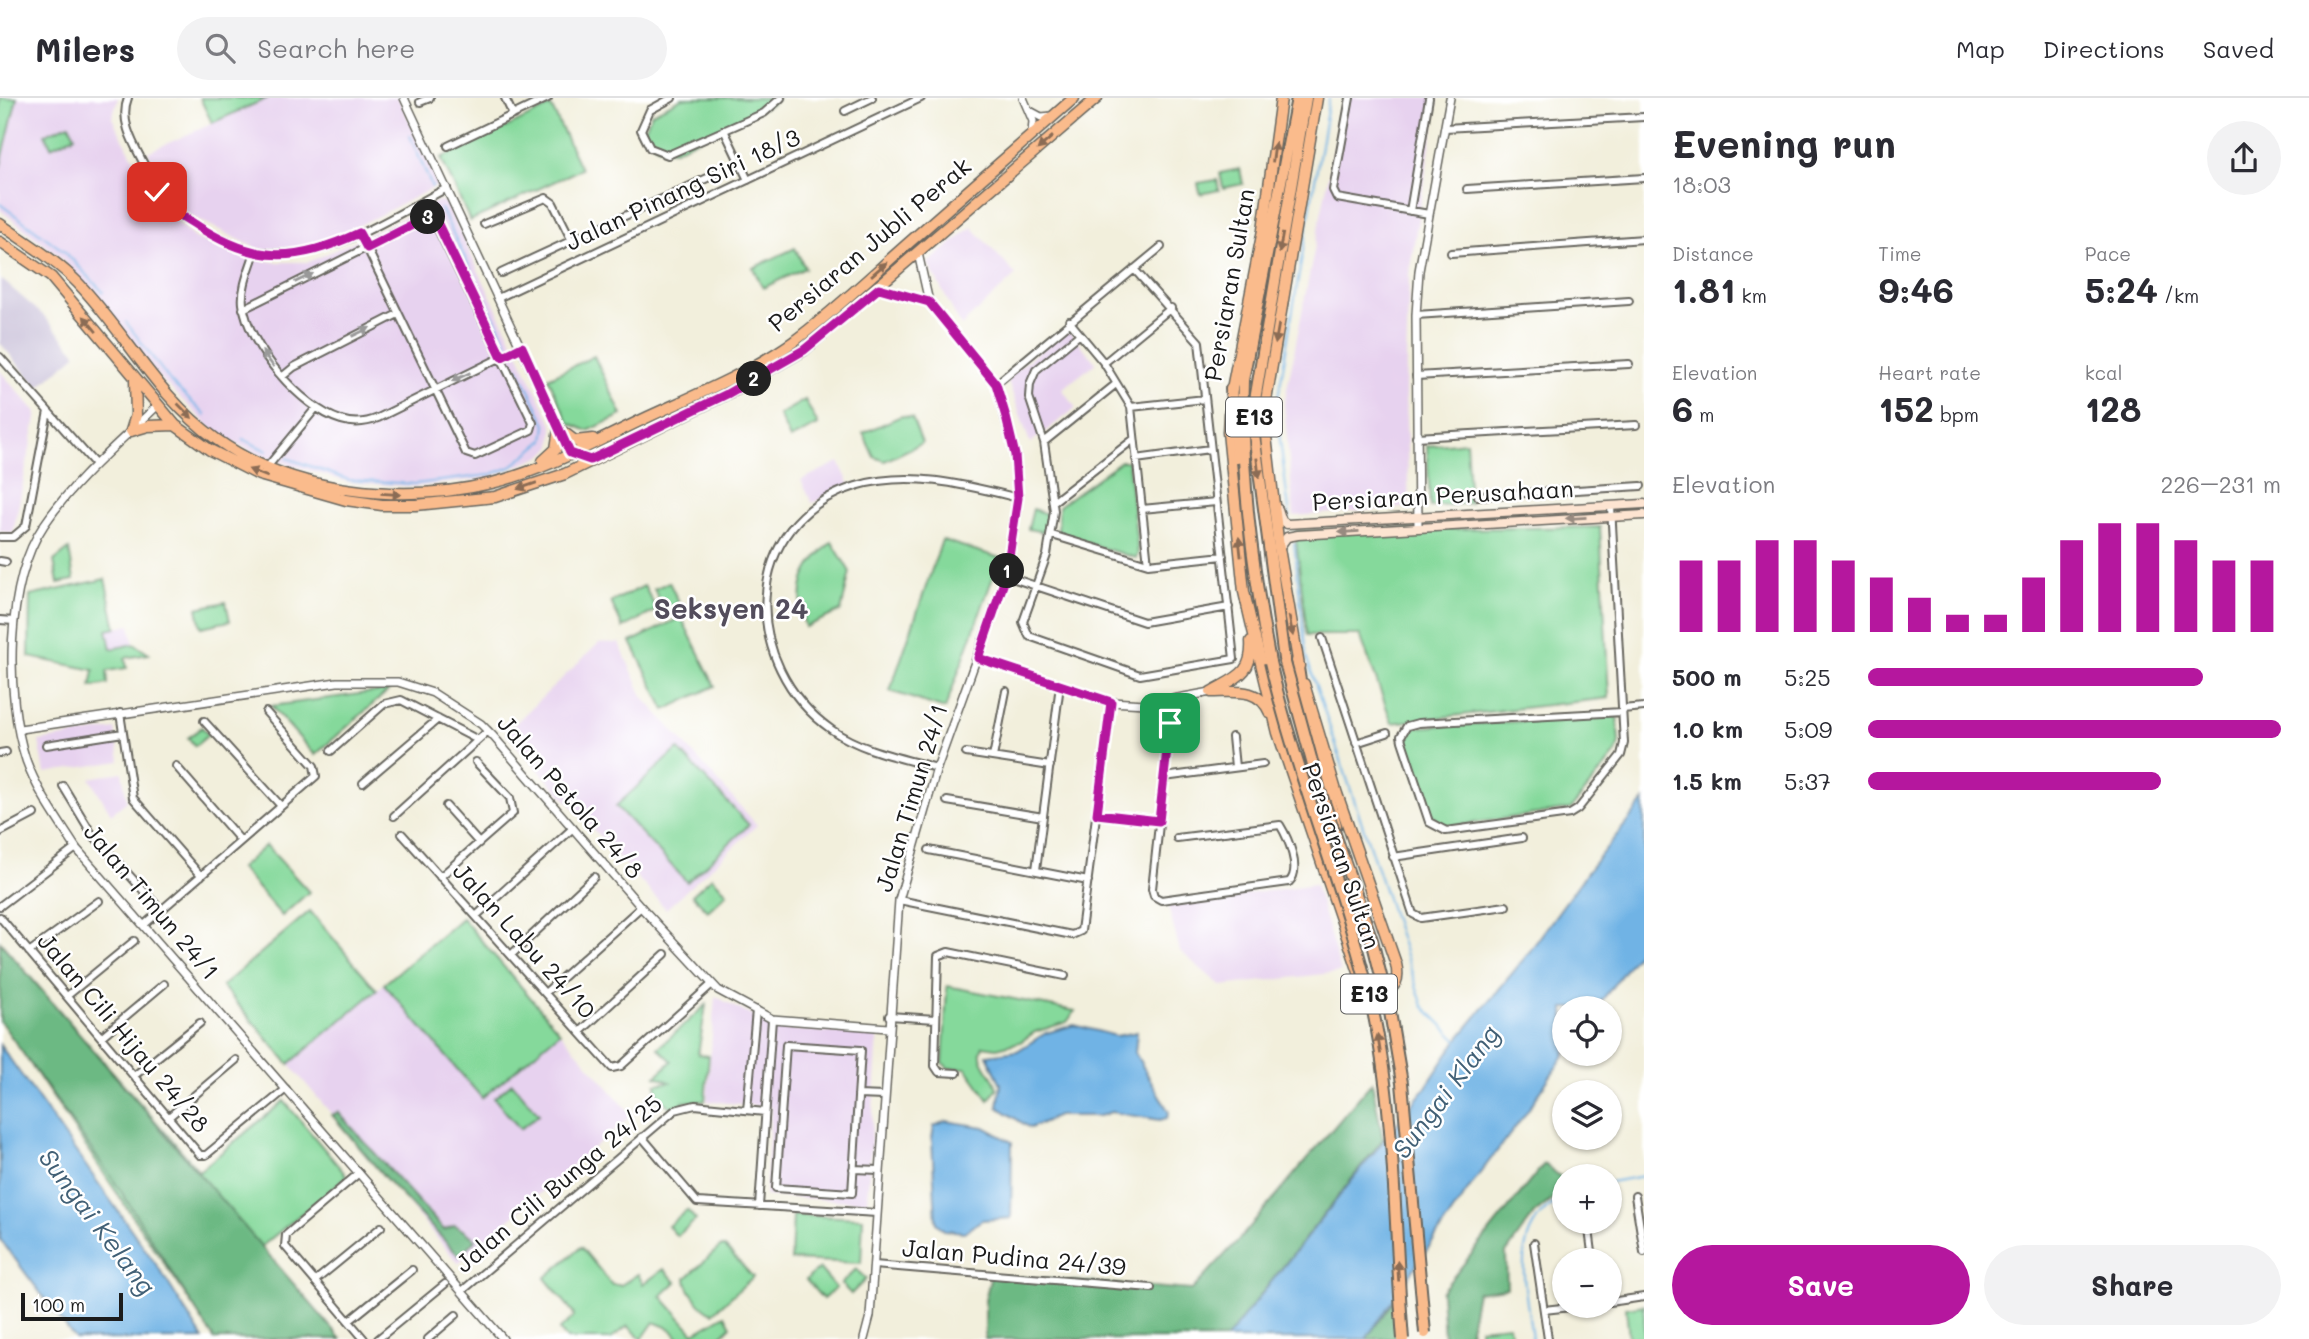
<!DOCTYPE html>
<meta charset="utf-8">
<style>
:root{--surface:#fff;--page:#f2f2f3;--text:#2b2b33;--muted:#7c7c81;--line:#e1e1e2;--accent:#b5179e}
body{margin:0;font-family:Mali,sans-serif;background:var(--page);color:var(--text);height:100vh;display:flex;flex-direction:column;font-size:26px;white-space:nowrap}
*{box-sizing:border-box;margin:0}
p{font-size:23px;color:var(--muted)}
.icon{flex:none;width:38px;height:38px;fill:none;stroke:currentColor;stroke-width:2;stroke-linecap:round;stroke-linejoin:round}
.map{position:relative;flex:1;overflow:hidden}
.drawer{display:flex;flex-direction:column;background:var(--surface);width:665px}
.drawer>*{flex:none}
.fabs{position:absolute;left:1552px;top:898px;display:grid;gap:14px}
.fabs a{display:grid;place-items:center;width:70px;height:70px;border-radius:50%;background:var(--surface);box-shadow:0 2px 5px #0004;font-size:35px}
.scale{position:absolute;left:21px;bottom:18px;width:102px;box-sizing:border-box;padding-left:7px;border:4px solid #1c1c1c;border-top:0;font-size:19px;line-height:24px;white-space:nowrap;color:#1c1c1c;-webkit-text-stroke:5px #fff;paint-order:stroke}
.pin{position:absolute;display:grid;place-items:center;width:60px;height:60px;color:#fff;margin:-30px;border-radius:14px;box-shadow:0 4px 10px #0006}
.km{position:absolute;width:35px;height:35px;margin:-18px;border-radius:50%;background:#222;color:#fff;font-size:19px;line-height:35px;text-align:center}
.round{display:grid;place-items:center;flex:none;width:74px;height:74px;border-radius:37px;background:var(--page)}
.head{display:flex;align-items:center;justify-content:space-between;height:119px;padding:0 28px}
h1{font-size:38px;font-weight:700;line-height:52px}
.figures{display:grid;grid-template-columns:repeat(3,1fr);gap:10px;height:119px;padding:7px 28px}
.figures div{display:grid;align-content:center}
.figures b{font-size:35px;font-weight:700}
.figures small{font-size:19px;font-weight:400}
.figures p{font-size:19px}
.chart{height:196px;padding:14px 28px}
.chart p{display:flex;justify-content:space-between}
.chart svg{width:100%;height:126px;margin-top:7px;stroke:var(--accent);stroke-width:6}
.cta{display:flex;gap:14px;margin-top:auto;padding:14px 28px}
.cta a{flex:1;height:80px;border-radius:42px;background:var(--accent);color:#fff;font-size:28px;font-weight:700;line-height:80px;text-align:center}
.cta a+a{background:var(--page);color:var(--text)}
ul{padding:0 28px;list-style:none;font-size:23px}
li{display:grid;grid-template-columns:112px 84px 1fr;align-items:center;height:52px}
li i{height:18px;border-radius:9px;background:var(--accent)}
header{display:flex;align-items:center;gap:42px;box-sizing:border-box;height:98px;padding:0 35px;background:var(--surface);border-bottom:2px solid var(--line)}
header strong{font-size:33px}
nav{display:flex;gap:38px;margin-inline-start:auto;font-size:24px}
.search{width:490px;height:63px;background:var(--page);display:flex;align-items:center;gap:18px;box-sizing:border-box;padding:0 24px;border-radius:38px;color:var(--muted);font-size:26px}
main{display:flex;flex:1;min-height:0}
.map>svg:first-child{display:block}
.built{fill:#e7d2ef}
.industrial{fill:#c8bfd8}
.green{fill:#85d99b;stroke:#507a5c;stroke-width:2}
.forest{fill:#6cb983;stroke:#446a50;stroke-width:2}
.water{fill:#6fb3e5;stroke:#466880;stroke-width:2}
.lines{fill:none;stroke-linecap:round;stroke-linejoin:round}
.stream{stroke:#6fb3e5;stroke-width:2}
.minor-casing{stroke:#67665f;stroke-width:10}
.tertiary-casing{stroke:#67665f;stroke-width:10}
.secondary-casing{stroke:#67665f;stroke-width:11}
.primary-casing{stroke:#67665f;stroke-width:13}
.motorway-casing{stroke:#67665f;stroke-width:14}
.minor{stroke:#fff;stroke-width:6}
.tertiary{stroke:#fff;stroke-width:7}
.secondary{stroke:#fde4d1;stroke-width:8}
.primary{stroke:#fabb8c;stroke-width:10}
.motorway{stroke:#fabb8c;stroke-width:10}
.motorway-bridge-casing{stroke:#67665f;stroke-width:14;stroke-linecap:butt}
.motorway-bridge{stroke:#fabb8c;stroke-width:10}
.oneway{fill:#8b6c54}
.oneway2{fill:#999}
.oneway3{fill:#988a80}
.route-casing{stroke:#fff;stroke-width:14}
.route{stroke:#b5179e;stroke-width:9}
.labels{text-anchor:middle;stroke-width:5;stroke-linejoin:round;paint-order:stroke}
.shield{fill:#fff;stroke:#606060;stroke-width:2}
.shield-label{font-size:23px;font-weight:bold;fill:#1c1c1c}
.street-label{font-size:24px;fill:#1c1c1c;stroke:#fff}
.water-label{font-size:26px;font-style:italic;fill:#416076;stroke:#fff}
.quarter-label{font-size:28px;font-weight:bold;fill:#534d5c;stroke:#fff}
</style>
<header>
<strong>Milers</strong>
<div class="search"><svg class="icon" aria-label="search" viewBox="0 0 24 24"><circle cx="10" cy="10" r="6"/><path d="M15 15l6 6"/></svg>Search here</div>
<nav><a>Map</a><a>Directions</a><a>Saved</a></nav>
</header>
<main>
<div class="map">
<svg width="1644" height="1241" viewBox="0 0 1644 1241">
<rect width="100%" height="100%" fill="#fff"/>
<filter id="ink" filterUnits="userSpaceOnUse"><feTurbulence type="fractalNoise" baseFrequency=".0143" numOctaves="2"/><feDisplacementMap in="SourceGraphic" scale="14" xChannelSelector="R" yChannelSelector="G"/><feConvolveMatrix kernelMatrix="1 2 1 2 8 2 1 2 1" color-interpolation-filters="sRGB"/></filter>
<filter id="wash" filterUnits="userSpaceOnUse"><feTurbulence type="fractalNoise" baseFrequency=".00686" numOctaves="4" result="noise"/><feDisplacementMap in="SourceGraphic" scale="28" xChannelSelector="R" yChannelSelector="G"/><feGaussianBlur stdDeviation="1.57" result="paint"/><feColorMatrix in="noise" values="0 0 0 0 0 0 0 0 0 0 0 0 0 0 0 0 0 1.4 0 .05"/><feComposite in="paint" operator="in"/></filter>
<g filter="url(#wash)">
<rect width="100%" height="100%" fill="#f2efdc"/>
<path class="built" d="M17,0H118L112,20L158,106L194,140L245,159L274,164H309L439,103L446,105L553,328L552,348L542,358L489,380L415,389L348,384L264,359L217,336L158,278L102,205L59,158L0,112V70Z
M270,0H398L441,86L350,132L293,154L262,153L185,115L167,98L148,54Z
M1344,0H1438L1409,176L1405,293L1409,409L1294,418L1284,306Z
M972,129L1016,177L961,228L928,165Z
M1067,230L1096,265L1062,291L1076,310L1030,345L1007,280Z
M0,273L37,315L13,435L0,433Z
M839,364L850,387L812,405L801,382Z
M130,527L134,546L111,551L107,532Z
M599,545H619L644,600L757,727L666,811L505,635Z
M115,631L120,663L45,675L39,643Z
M122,674L127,703L111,716L90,680Z
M1315,786L1341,874L1221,888L1180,853L1168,808Z
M384,886L482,1000L560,934L632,1017L458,1165L289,966Z
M715,898L776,931L878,937L867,1104L765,1098L771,1009L707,1003Z"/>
<path class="industrial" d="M0,180L44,218L77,256L38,290L0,245Z"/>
<path class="green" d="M0,0H17L0,70Z
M200,0H268L212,25Z
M682,0H778L772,6L675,52C657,52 652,47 644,32L652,15Z
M551,8L581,71L470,123L441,60Z
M69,26L75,38L51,49L45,36Z
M1240,71L1243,86L1223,90L1220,75Z
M1217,82L1219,92L1200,96L1198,85Z
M795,150L805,170L763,190L753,170Z
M594,258L622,317L588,333L569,325L548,280Z
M805,302L818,327L790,341L779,317Z
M901,318L912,320L922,345L885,363L874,359L863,335Z
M1466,344L1470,405L1430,409L1427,348Z
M1121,363H1128L1138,456L1136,460L1060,437L1058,433L1059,408Z
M1033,411L1049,417L1048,435L1028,431Z
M1600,429L1609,600L1392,625L1360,537H1307L1295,433Z
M942,442L1000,460L945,611L890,593Z
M832,444L850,474L841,513L805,529C796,491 802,470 832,444Z
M69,451L74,482L58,485L54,463Z
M105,481L116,530L107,532L111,551L134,546L149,556L125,560L127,570L107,573L108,586L91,589L94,572L29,559L30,498Z
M669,484L679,505L664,512L654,491Z
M644,488L657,512L623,530L611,504Z
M226,504L230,523L201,529L197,510Z
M681,519L715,588L665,612L631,544Z
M389,592L315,657L271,608Z
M1617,618L1619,644L1616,655L1571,711L1453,728H1444L1430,715L1406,642L1411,631L1418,629Z
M202,629L208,637L195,648L188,640Z
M678,651L749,727L687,784L616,708Z
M266,747L309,794L282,818L240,770Z
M712,779L727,795L708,813L692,797Z
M310,813L377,892L289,966L222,888Z
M462,820L560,934L482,1000L384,886Z
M0,844L199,1073L284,1003L347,1078L261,1149L215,1241L0,921Z
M947,888L1075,913L1067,924L1035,934L1020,944L997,950L983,948C974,963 995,976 997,991L989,1002L966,970H948L943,965Z
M706,907L698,956L709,958L705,1003L683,1004L684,1008L675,1012L658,1000L656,986L670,984L656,978L672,963L658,950Z
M512,985L539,1016L520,1031L494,1000Z
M687,1112L696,1122L677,1138L668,1128Z
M793,1117L863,1120L861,1165L791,1162Z
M581,1149L612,1187H621L638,1176L643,1186L664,1171L676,1184L661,1198L694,1235L725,1217L731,1228L718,1241H679L671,1231L654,1224L642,1241L628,1228L610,1241H567L559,1232L574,1219L573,1214L545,1180Z
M720,1149H725L753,1179L713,1215C702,1211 686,1192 686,1180Z
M819,1170L836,1190L823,1201L806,1182Z
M856,1171L866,1181L851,1196L841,1186Z
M1644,1207V1241H1629L1626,1210Z
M1509,1227L1511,1241H1480L1479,1230Z"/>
<path class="forest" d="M0,844L341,1241H214L120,1092L0,923Z
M1372,984L1383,1041L1226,1241H985V1202L991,1177L1192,1192L1243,1137Z
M338,1014L444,1132L455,1127L476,1141L459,1158L387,1082L332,1017Z
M1544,1066L1564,1081V1092L1534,1116L1506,1155L1507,1190L1477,1194L1468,1241H1444L1441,1194Z
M1394,1202L1395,1241H1366Z"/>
<path class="water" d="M1644,703V847L1596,910H1564L1565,956L1524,1018L1474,1083L1366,1241H1226L1426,989L1457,942L1524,861L1588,773Z
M1074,927L1116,938L1137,934L1135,955L1169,1014L1167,1020L1160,1022L1111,1014L1100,1018H1058L1030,1030L998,1009L1001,986L987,957L1017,953L1046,935Z
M0,947L160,1172L203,1241H75L0,1141Z
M946,1023L984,1029L1012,1044L1011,1120L982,1122L964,1134L944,1132L936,1125L932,1040L934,1028Z"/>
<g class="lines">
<path class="stream" d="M410,38L432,89
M0,106L64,153L103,194
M441,111L508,248
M126,224L171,284L205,317
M243,341L267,353
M287,360L349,382L415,386L489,377L511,369L544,342L546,327L518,270
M1290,420L1276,311L1329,0
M1294,445L1306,558L1423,908L1458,943
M1610,1084L1644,1078
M1532,1241C1526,1187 1506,1129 1564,1099"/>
</g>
</g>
<g filter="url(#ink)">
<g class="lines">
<defs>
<path id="minor" d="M128,0C118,25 137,51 148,74C162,106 173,112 201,130C292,190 365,133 447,90
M505,0L513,17
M672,0L650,12L641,32L650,50L668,57L764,15L781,0
M1350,0L1333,92L1337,100L1429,116
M420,4L430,0
M845,13L872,0
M1445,30L1644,19
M724,32L748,82
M448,48L548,0
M1467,91L1644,80
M1410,113L1429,0
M484,126L546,100L553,105L572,143
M255,154C250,170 241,190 243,206C248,248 301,310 341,322C354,326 366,325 378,320L522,249
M1451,155L1644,141
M501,175L740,65
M498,200L921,0
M243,211L428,119H432L533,325L531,332L475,358L466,355L367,150L359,135
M1416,217L1629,203
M1069,223L1104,265L1131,309L1148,466
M1080,236L1036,272L1030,286L1029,299L1044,344L1054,413L1047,457L1023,524L1029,538L1140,577L1234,561L1199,244L1134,171
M0,259L95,366
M1104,265L1171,210
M283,278L294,269L398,216
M1416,278L1629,266
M996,286L1161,149
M1131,309L1205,301
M1416,339L1636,327
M1044,344L1116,286
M1136,361L1210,351
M268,368L316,310
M1478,398L1641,388
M1053,404L1134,341
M1611,408L1624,645L1621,657L1578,711L1570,716L1446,733L1429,724L1402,643L1401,638L1407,628L1418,625L1622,614
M1142,411L1216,404
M1052,437L1148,466L1223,458
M0,439H13L26,428L48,313
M0,463L6,464
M1006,478L1144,524L1229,509
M0,522L14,523
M1322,540L1413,816L1421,820L1506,808
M1622,611L1644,609
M120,615L133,700L201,778
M204,623L281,708
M1170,625L1152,791L1154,798L1161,802L1289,784C1302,772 1288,740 1280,727L1177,740
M1232,639L1235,669
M1356,645L1387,635
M46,647L123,635
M331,653L384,606L401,602L478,642
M0,655L6,654
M966,655L1050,668
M993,659L1006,593
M176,668L241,743
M937,670C902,660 862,653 832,632C740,568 739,423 856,388C910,372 966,387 1018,400
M1164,679L1263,666
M363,685L438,621
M63,688L92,736L161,812
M947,703L1043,719
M446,708L479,745
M1097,716L1159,723
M394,718L488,633
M0,734L34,716
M402,736L612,970L621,968L711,887
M929,752L1088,783
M1393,759L1522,740
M1036,772L1060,587
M440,779L513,715L510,700L476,664
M899,802L1072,837L1081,833L1111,604
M0,808L76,750
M476,818L573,730
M0,819L200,1057H206L286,991
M144,827L316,678L314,668L266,614
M29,854L99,803
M511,857L594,779
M545,895L641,809
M67,898L134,843
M889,918L936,921
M580,934L665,856
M101,939L164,886
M786,947L861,952L852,1095L776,1090Z
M957,975L939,974L935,968L938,858L948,854L1065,878
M134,978L200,925
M858,997L884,998
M747,1012L756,912
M170,1018L236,962
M642,1039L697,1104L877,1115
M853,1071L880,1072
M359,1075L286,1137L285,1148L364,1241
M1635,1098L1644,1154
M759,1108L772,921
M1588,1124L1593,1162
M1534,1145L1548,1241
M874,1167L1151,1190
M315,1183L381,1129
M462,1193L675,1012L695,1007L765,1014
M1610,1204L1644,1199
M1544,1212L1580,1208
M349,1223L412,1172
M378,1241L445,1186
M428,1241L456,1217"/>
<path id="tertiary" d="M404,0L570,355L590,362
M1023,0L1033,23L1032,36
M1030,13L1041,19L1052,18
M879,190L929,204
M158,307C118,346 75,381 44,427C5,484 5,598 26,662C37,693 58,722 76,750L503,1241
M1418,430L1416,217L1419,173L1450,0
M978,560L1111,604L1145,606L1211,594
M20,631L337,584H398L433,595L481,626L493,638L641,809L718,892L772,921L888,930
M864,1241L870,1218L899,802L937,670L1006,478L1018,400L1015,357L996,286L929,204L918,155"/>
<path id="secondary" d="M1278,411L1282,423L1287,426L1644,406
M1279,450L1287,439L1298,437L1644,417"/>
<path id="primary" d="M0,126C27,145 56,162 78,185C126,235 158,300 216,341C292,396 404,406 492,385C546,372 599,342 648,319C698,296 749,275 793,244C835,213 873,176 912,142C966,94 1020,48 1074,0
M0,144L51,179L175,327L210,352L259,377L346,402L382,407H416L495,399L565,376L727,296L804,252L1097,0
M1231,296L1263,132L1281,0
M1229,315L1228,334L1244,494L1251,524L1278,635L1364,889C1385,899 1402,891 1396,866L1337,696L1304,586
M559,331L575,343L593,341
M131,333L136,317L135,282
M131,333L148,328L175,327
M543,363L556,351L559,331
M1299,568L1279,450L1266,338V303L1317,0
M1211,594C1237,579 1253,576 1251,543
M1211,594C1235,594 1259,589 1270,615"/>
<path id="motorway" d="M1231,291L1237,360
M1284,561L1254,336L1255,302L1306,0
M1297,563L1305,615L1336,727
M1270,564C1253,471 1240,377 1243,282L1297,0"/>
</defs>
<use href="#minor" class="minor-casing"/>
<use href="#tertiary" class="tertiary-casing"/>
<use href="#secondary" class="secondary-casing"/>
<use href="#primary" class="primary-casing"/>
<use href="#motorway" class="motorway-casing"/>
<use href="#minor" class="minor"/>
<use href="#tertiary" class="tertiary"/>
<use href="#secondary" class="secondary"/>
<use href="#primary" class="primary"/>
<use href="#motorway" class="motorway"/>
<defs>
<path id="motorway-bridge" d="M1284,561L1320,693L1372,842L1390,914L1402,985L1425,1235
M1270,564C1297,681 1345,792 1372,909C1396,1014 1394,1133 1403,1241"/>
</defs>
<use href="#motorway-bridge" class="motorway-bridge-casing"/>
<use href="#motorway-bridge" class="motorway-bridge"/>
</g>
<defs><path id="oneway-solid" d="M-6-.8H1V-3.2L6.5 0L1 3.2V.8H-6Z" transform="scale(1.75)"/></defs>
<g class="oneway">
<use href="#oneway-solid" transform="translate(1045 45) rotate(139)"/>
<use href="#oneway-solid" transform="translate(1274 54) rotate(-82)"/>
<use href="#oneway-solid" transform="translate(1281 145) rotate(100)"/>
<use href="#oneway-solid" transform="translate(879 171) rotate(-41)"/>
<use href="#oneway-solid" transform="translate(90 226) rotate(-130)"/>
<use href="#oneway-solid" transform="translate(1277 236) rotate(100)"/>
<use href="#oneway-solid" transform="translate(185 313) rotate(45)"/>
<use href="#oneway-solid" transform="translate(1258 370) rotate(83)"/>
<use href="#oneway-solid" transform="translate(258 375) rotate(-158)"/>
<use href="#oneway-solid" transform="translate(527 388) rotate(161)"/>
<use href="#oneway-solid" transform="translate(391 396) rotate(3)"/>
<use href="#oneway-solid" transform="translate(1240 449) rotate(-96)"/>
<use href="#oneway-solid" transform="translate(1291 528) rotate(79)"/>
<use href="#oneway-solid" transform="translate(1379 946) rotate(-99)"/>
<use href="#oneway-solid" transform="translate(1398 1173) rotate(-94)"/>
</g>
<g class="oneway2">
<use href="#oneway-solid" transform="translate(304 180) rotate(-26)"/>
<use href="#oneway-solid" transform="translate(361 234) rotate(-26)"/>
<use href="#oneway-solid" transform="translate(268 261) rotate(-126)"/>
<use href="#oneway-solid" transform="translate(461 279) rotate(154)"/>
</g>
<g class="oneway3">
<use href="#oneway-solid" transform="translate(1576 420) rotate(177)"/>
<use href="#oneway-solid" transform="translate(1349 434) rotate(177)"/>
</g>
</g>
<g class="lines" filter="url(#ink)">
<defs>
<path id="route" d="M157,94C165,109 179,116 193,125C254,166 294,165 359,135L367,150L428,119L435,120L502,259L522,249L570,355L590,362L727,296L804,252L879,190L929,204L996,286L1006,319L1015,357L1018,400L1006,478L978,560L1111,604L1097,716L1159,723L1170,625"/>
</defs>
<use href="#route" class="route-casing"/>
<use href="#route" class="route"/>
</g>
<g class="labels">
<g class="shield">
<rect x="1226" y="299.5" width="56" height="39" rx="5"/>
<rect x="1341" y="876.5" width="56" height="39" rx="5"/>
</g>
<g class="shield-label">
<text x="1254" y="327">E13</text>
<text x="1369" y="904">E13</text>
</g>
<g class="street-label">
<text transform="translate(683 92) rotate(-25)" y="8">Jalan Pinang Siri 18/3</text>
<text transform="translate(870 147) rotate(-40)" y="8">Persiaran Jubli Perak</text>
<text transform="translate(1230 187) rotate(-80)" y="8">Persiaran Sultan</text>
<text transform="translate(1443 398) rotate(-3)" y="8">Persiaran Perusahaan</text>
<text transform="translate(570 699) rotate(49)" y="8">Jalan Petola 24/8</text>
<text transform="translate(912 700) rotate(-73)" y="8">Jalan Timun 24/1</text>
<text transform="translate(1341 758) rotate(71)" y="8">Persiaran Sultan</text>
<text transform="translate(151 804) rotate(50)" y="8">Jalan Timun 24/1</text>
<text transform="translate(524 843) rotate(48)" y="8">Jalan Labu 24/10</text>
<text transform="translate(123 935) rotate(50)" y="8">Jalan Cili Hijau 24/28</text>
<text transform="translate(559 1086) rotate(-40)" y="8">Jalan Cili Bunga 24/25</text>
<text transform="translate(1014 1160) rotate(5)" y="8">Jalan Pudina 24/39</text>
</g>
<g class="water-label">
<text transform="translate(1446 994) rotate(-53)" y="9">Sungai Klang</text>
<text transform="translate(97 1124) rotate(53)" y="9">Sungai Kelang</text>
</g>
<g class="quarter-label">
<text x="731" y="521">Seksyen 24</text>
</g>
</g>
</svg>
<div class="fabs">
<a><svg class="icon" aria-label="locate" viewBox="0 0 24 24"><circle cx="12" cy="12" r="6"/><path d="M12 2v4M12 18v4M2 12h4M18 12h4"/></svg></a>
<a><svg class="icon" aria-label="layers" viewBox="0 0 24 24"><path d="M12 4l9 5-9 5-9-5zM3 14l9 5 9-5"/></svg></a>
<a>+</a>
<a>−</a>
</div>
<div class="scale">100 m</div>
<div class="pin" style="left:1170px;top:625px;background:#1e9e55"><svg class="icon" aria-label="arrive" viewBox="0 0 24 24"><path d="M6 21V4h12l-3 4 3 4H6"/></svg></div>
<div class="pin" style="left:157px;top:94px;background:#d93025"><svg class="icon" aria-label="check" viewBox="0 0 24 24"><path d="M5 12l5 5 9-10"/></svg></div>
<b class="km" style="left:1007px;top:473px">1</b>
<b class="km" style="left:754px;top:281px">2</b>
<b class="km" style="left:428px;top:119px">3</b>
</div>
<section class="drawer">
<div class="head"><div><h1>Evening run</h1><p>18:03</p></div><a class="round"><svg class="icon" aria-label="share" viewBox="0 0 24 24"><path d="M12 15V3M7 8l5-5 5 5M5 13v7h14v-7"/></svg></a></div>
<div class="figures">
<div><p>Distance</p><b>1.81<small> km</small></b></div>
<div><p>Time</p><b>9:46</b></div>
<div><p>Pace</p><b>5:24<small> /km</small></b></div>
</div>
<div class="figures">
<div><p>Elevation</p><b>6<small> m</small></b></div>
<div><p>Heart rate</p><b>152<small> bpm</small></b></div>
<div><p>kcal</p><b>128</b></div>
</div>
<div class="chart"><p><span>Elevation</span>226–231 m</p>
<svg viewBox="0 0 160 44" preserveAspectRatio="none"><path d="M5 44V19M15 44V19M25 44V12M35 44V12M45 44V19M55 44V25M65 44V32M75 44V38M85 44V38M95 44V25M105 44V12M115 44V6M125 44V6M135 44V12M145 44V19M155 44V19"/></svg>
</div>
<ul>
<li><b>500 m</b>5:25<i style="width:81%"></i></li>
<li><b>1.0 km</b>5:09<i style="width:100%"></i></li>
<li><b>1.5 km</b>5:37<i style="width:71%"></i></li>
</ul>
<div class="cta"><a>Save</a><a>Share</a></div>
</section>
</main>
